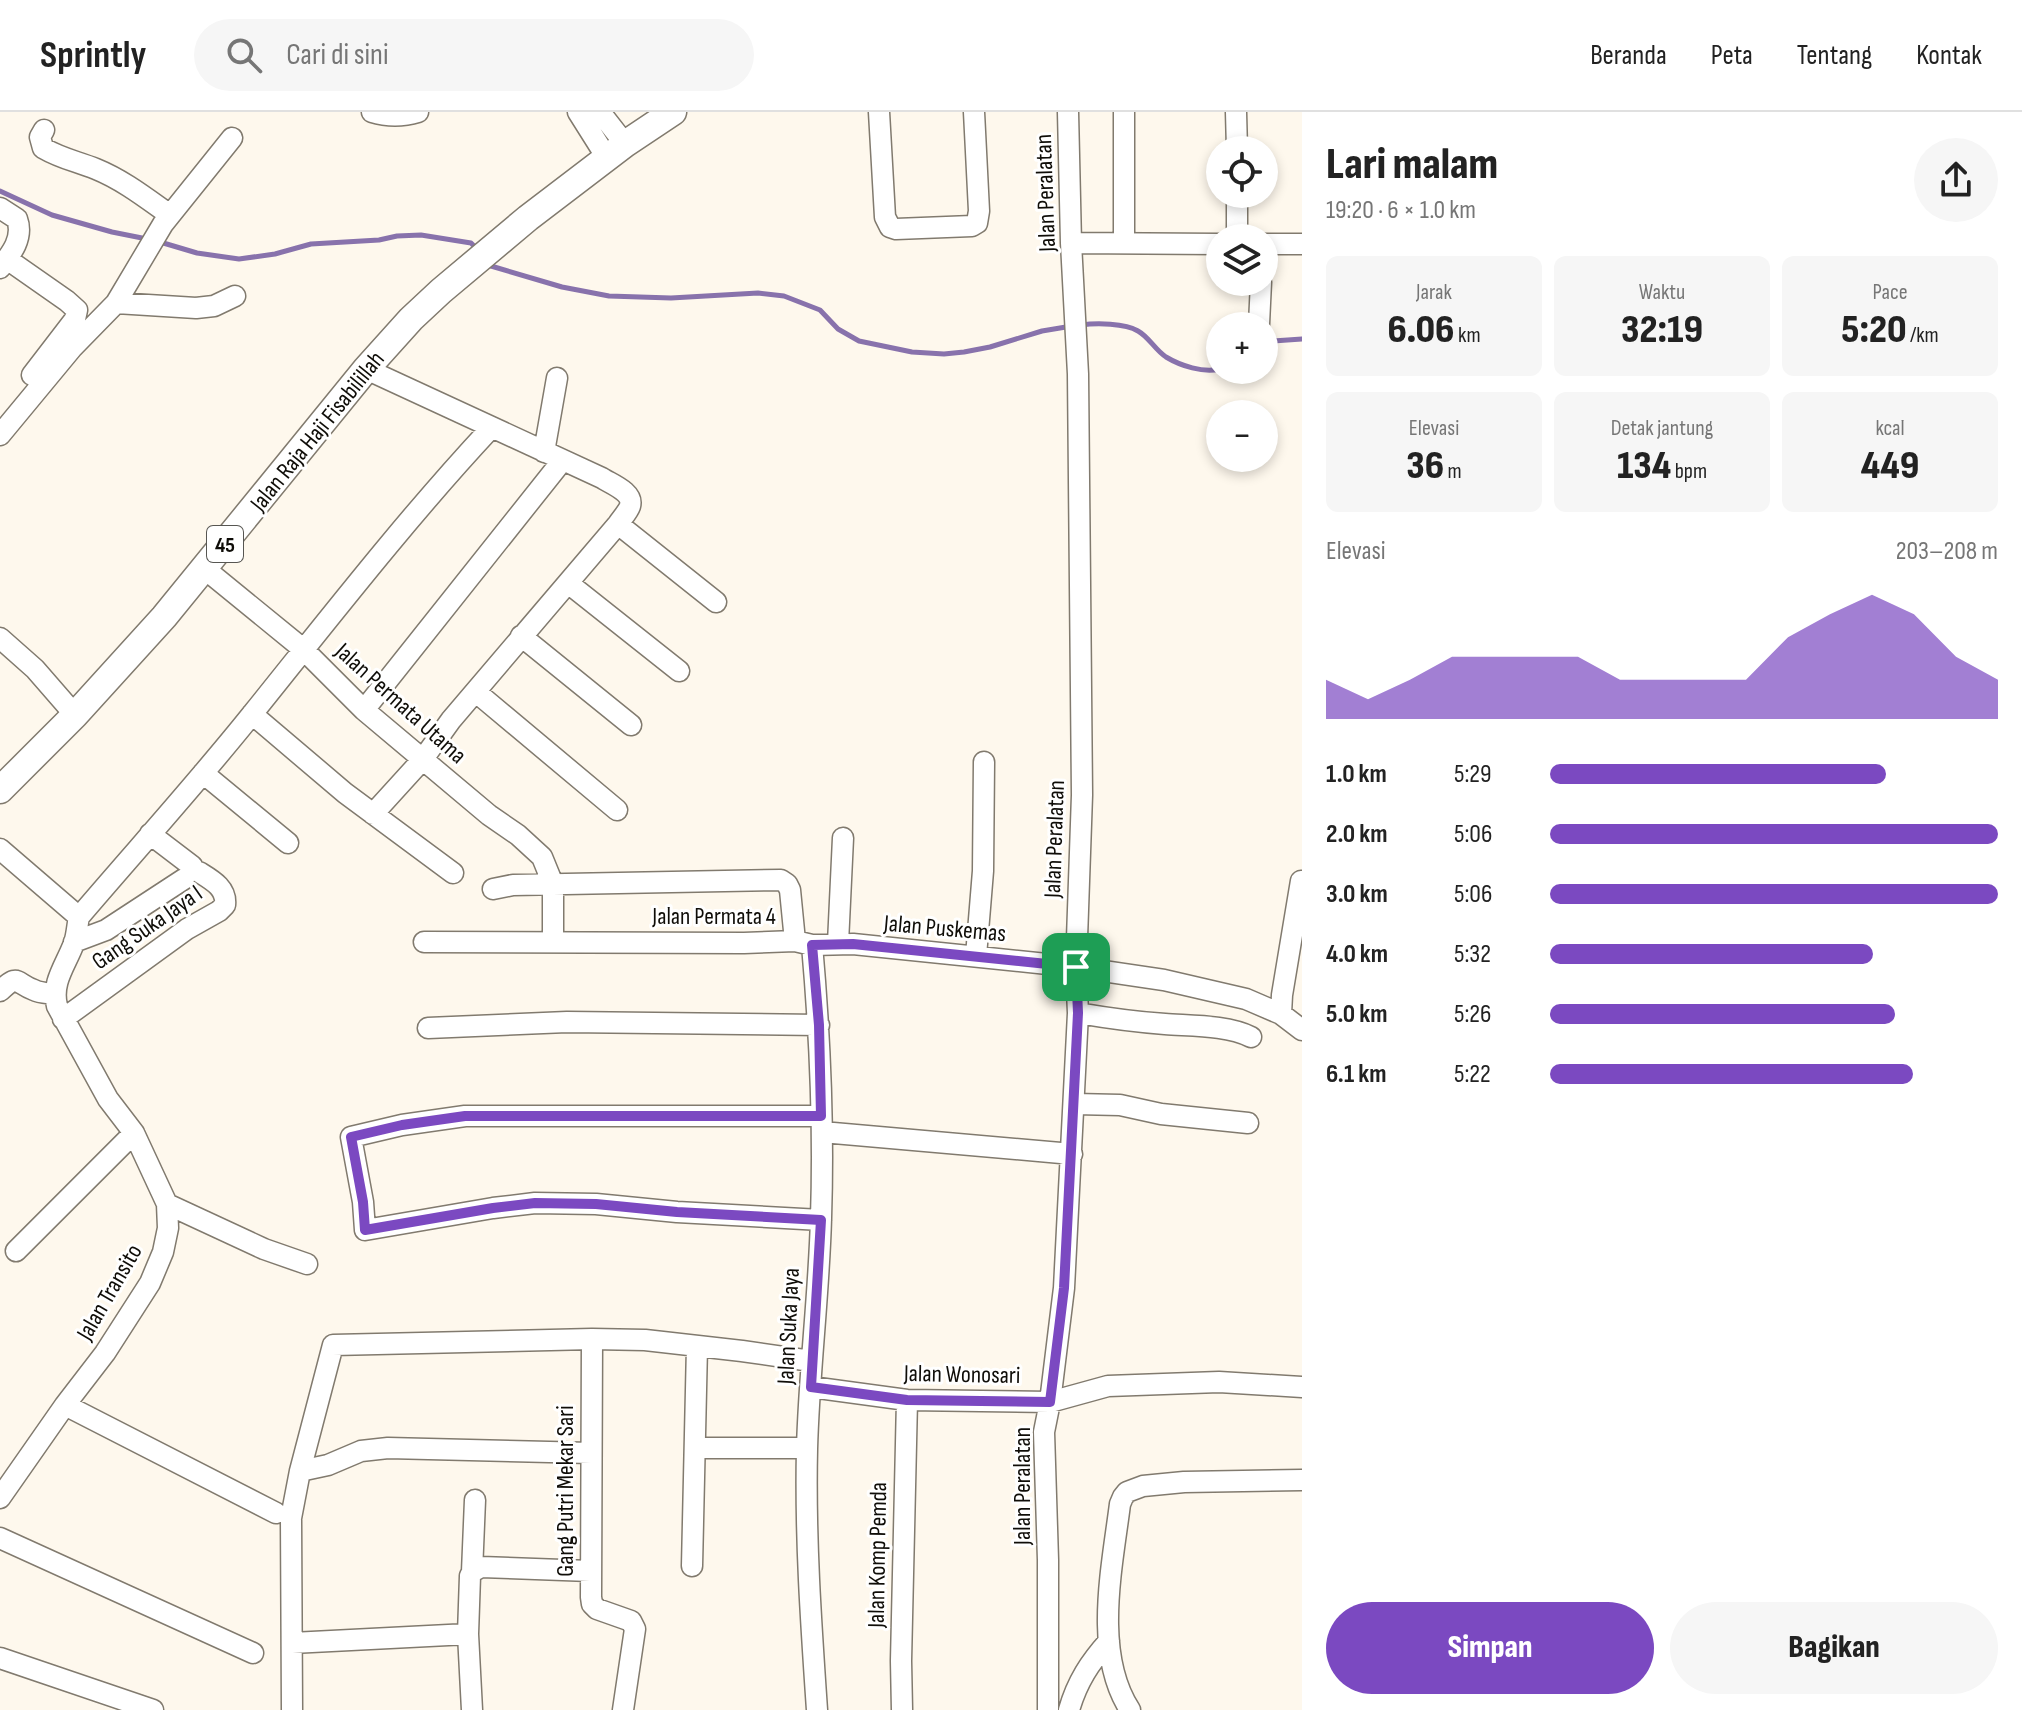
<!DOCTYPE html>
<html lang="id">
<meta charset="utf-8">
<style>
:root{--surface:#fff;--page:#f6f6f6;--text:#222;--muted:#767676;--line:#e0e0e0;--accent:#7b49c1}
body{margin:0;font-family:"Sofia Sans Condensed",sans-serif;background:var(--page);color:var(--text);height:100vh;display:flex;flex-direction:column;font-size:30px;white-space:nowrap}
*{box-sizing:border-box;margin:0}
p{font-size:26px;color:var(--muted)}
.icon{flex:none;width:44px;height:44px;fill:none;stroke:currentColor;stroke-width:2;stroke-linecap:round;stroke-linejoin:round}
.map{position:relative;flex:1;overflow:hidden}
.sheet{display:flex;flex-direction:column;background:var(--surface);width:720px}
.sheet>*{flex:none}
.buttons{position:absolute;left:1206px;top:24px;display:grid;gap:16px}
.buttons a{display:grid;place-items:center;width:72px;height:72px;border-radius:50%;background:var(--surface);box-shadow:0 4px 12px #0003;font-size:40px}
.pin{position:absolute;display:grid;place-items:center;width:68px;height:68px;color:#fff;margin:-34px;border-radius:16px;box-shadow:0 4px 12px #0006}
.round{display:grid;place-items:center;flex:none;width:84px;height:84px;border-radius:42px;background:var(--page)}
.overview{display:flex;align-items:center;justify-content:space-between;height:136px;padding:0 24px}
h1{font-size:44px;font-weight:800;line-height:60px}
.metrics{display:grid;grid-template-columns:repeat(3,1fr);gap:12px;height:136px;padding:8px 24px}
.metrics div{display:grid;align-content:center;border-radius:12px;background:var(--page);text-align:center}
.metrics b{font-size:40px;font-weight:800}
.metrics small{font-size:22px;font-weight:400}
.metrics p{font-size:22px}
.chart{height:224px;padding:16px 24px}
.chart p{display:flex;justify-content:space-between}
.chart svg{width:100%;height:144px;margin-top:8px;fill:var(--accent);opacity:.7}
.cta{display:flex;gap:16px;margin-top:auto;padding:16px 24px}
.cta a{flex:1;height:92px;border-radius:48px;background:var(--accent);color:#fff;font-size:32px;font-weight:800;line-height:92px;text-align:center}
.cta a+a{background:var(--page);color:var(--text)}
ul{padding:0 24px;list-style:none;font-size:26px}
li{display:grid;grid-template-columns:128px 96px 1fr;align-items:center;height:60px}
li i{height:20px;border-radius:10px;background:var(--accent)}
header{display:flex;align-items:center;gap:48px;box-sizing:border-box;height:112px;padding:0 40px;background:var(--surface);border-bottom:2px solid var(--line)}
header strong{font-size:38px}
nav{display:flex;gap:44px;margin-inline-start:auto;font-size:28px}
.search{width:560px;height:72px;background:var(--page);display:flex;align-items:center;gap:20px;box-sizing:border-box;padding:0 28px;border-radius:44px;color:var(--muted);font-size:30px}
main{display:flex;flex:1;min-height:0}
.map>svg:first-child{display:block}
.lines{fill:none;stroke-linecap:round;stroke-linejoin:round}
.stream{stroke:#8872ac;stroke-width:5}
.minor-casing{stroke:#817a6e;stroke-width:23}
.major-casing{stroke:#817a6e;stroke-width:29}
.minor{stroke:#fff;stroke-width:20}
.major{stroke:#fff;stroke-width:26}
.route-casing{stroke:#fff;stroke-width:16}
.route{stroke:#7b49c1;stroke-width:10}
.labels{text-anchor:middle;stroke-width:6;stroke-linejoin:round;paint-order:stroke}
.shield{fill:#fff;stroke:#575652;stroke-width:2}
.shield-label{font-size:22px;font-weight:bold;fill:#0f0d08}
.street-label{font-size:24px;fill:#0f0d08;stroke:#fff}
</style>
<header>
<strong>Sprintly</strong>
<div class="search"><svg class="icon" aria-label="search" viewBox="0 0 24 24"><circle cx="10" cy="10" r="6"/><path d="M15 15l6 6"/></svg>Cari di sini</div>
<nav><a>Beranda</a><a>Peta</a><a>Tentang</a><a>Kontak</a></nav>
</header>
<main>
<div class="map">
<svg width="1302" height="1598" viewBox="0 0 1302 1598">
<rect width="100%" height="100%" fill="#fef8ed"/>
<g class="lines">
<path class="stream" d="M0,79L52,103L112,120L147,127
M160,130L197,141L239,147L275,142L311,132L379,128L397,124L421,123L471,131L478,138
M487,149L491,154L562,175L609,184L671,186L758,181L784,184L820,198L838,217L859,229L912,240L944,242L964,240L990,235L1042,219L1072,214
M1081,213C1096,211 1125,211 1138,219C1149,225 1155,238 1166,245C1181,254 1203,261 1220,257
M1264,236L1273,229L1302,227"/>
<defs>
<path id="minor" d="M372,0C388,5 402,5 418,0
M578,0L607,46
M600,0L625,32
M879,0L885,105L890,115L896,117L972,114L977,111L979,99L974,0
M1124,0V131
M1236,0L1237,38
M44,18L40,25L43,36C62,47 76,49 96,57C123,68 146,86 170,103
M1237,82V126
M0,96L17,107C24,126 11,142 0,156
M1071,131L1220,132
M1264,132H1302
M7,147L67,189L77,198L75,207L32,263
M116,191L196,196L214,194L235,184
M1259,212L1261,170
M366,257L602,366C611,372 634,380 630,394C628,400 621,407 618,412L451,608L423,647L373,702
M0,323L72,236L116,191L163,112L232,26
M544,340L557,266
M618,412L716,490
M205,457L303,537L364,598L489,703L518,723L542,745L553,772V829
M568,471L679,559
M521,524L631,613
M0,526L35,557L75,603
M476,580L617,698
M364,598L562,349
M252,602L345,681L453,761
M203,661L288,731
M150,722L192,754
M0,737L79,805C77,814 77,823 74,831C66,853 51,870 57,894L108,987L134,1021L167,1092L168,1116L163,1140L150,1171L105,1241L65,1293L0,1386
M493,777L513,773L781,768L787,772L790,778L795,829
M79,805C137,737 197,671 253,601C331,504 407,406 491,316
M74,830L106,818L184,767
M424,830L744,831L795,829L812,833L853,832L1076,855L1164,868L1246,887L1281,902L1302,918
M838,831L843,726
M812,833C820,923 824,1015 821,1106C819,1183 809,1260 807,1337C805,1424 811,1511 817,1598
M976,844L983,759L984,650
M0,879C19,861 15,871 34,878C40,881 47,881 54,882
M1078,901C1107,906 1136,910 1165,912C1190,914 1228,913 1251,925
M1281,902L1282,883L1301,769
M63,907L187,817L219,799L225,793C227,776 212,768 199,760
M428,916L567,910L819,913
M1075,992L1120,993L1161,1002L1248,1011
M822,1020L1072,1042
M167,1092L264,1137L307,1152
M821,1108L677,1100L596,1092L535,1091L493,1096L365,1118L363,1090L351,1025L402,1013L465,1004H821
M16,1139L134,1021
M592,1227L591,1485L592,1492L597,1497L631,1509L635,1517L623,1598
M811,1275L907,1288L1050,1290L1108,1274L1219,1270L1302,1275
M65,1293L276,1401
M695,1336H807
M300,1359L328,1353L361,1339L388,1336L591,1341
M0,1426L253,1541
M692,1454L697,1234
M472,1460L475,1388
M292,1531L468,1522
M0,1546L153,1598
M292,1598L291,1406L300,1359L333,1233L592,1227L645,1228L742,1239L811,1249
M472,1598L468,1522L470,1464L472,1460L481,1455L590,1459
M902,1598L901,1549L907,1288
M1048,1598V1448L1044,1320L1050,1290L1064,1176L1078,901L1076,855L1082,683L1078,262L1071,131L1068,0
M1069,1598C1077,1570 1090,1550 1109,1529
M1130,1598C1093,1541 1112,1456 1120,1392L1123,1385L1127,1380L1143,1374L1184,1370L1302,1368"/>
<path id="major" d="M0,678L75,603L164,505L366,257L411,207L441,179L528,106L625,32L673,0"/>
</defs>
<use href="#minor" class="minor-casing"/>
<use href="#major" class="major-casing"/>
<use href="#minor" class="minor"/>
<use href="#major" class="major"/>
</g>
<g class="lines">
<defs>
<path id="route" d="M853,832L1076,855L1078,901L1064,1176L1050,1290L907,1288L811,1275L821,1108L677,1100L596,1092L535,1091L493,1096L365,1118L363,1090L351,1025L402,1013L465,1004H821L819,913L812,833Z"/>
</defs>
<use href="#route" class="route-casing"/>
<use href="#route" class="route"/>
</g>
<g class="labels">
<rect class="shield" x="207" y="414" width="36" height="36" rx="6"/>
<g class="shield-label">
<text x="225" y="440">45</text>
</g>
<g class="street-label">
<text transform="translate(1045 81) rotate(-92)" y="8">Jalan Peralatan</text>
<text transform="translate(317 319) rotate(-51)" y="8">Jalan Raja Haji Fisabilillah</text>
<text transform="translate(401 591) rotate(42)" y="8">Jalan Permata Utama</text>
<text transform="translate(1054 727) rotate(-88)" y="8">Jalan Peralatan</text>
<text x="714" y="812">Jalan Permata 4</text>
<text transform="translate(147 815) rotate(-35)" y="8">Gang Suka Jaya I</text>
<text transform="translate(945 816) rotate(5)" y="8">Jalan Puskemas</text>
<text transform="translate(109 1180) rotate(-60)" y="8">Jalan Transito</text>
<text transform="translate(788 1214) rotate(-87)" y="8">Jalan Suka Jaya</text>
<text transform="translate(962 1262) rotate(1)" y="8">Jalan Wonosari</text>
<text transform="translate(1022 1374) rotate(-90)" y="8">Jalan Peralatan</text>
<text transform="translate(565 1379) rotate(-90)" y="8">Gang Putri Mekar Sari</text>
<text transform="translate(877 1443) rotate(-89)" y="8">Jalan Komp Pemda</text>
</g>
</g>
</svg>
<div class="buttons">
<a><svg class="icon" aria-label="locate" viewBox="0 0 24 24"><circle cx="12" cy="12" r="6"/><path d="M12 2v4M12 18v4M2 12h4M18 12h4"/></svg></a>
<a><svg class="icon" aria-label="layers" viewBox="0 0 24 24"><path d="M12 4l9 5-9 5-9-5zM3 14l9 5 9-5"/></svg></a>
<a>+</a>
<a>−</a>
</div>
<div class="pin" style="left:1076px;top:855px;background:#1e9e55"><svg class="icon" aria-label="arrive" viewBox="0 0 24 24"><path d="M6 21V4h12l-3 4 3 4H6"/></svg></div>
</div>
<section class="sheet">
<div class="overview"><div><h1>Lari malam</h1><p>19:20 · 6 × 1.0 km</p></div><a class="round"><svg class="icon" aria-label="share" viewBox="0 0 24 24"><path d="M12 15V3M7 8l5-5 5 5M5 13v7h14v-7"/></svg></a></div>
<div class="metrics">
<div><p>Jarak</p><b>6.06<small> km</small></b></div>
<div><p>Waktu</p><b>32:19</b></div>
<div><p>Pace</p><b>5:20<small> /km</small></b></div>
</div>
<div class="metrics">
<div><p>Elevasi</p><b>36<small> m</small></b></div>
<div><p>Detak jantung</p><b>134<small> bpm</small></b></div>
<div><p>kcal</p><b>449</b></div>
</div>
<div class="chart"><p><span>Elevasi</span>203–208 m</p>
<svg viewBox="0 0 160 44" preserveAspectRatio="none"><path d="M0 44V32L10 38L20 32L30 25L40 25L50 25L60 25L70 32L80 32L90 32L100 32L110 19L120 12L130 6L140 12L150 25L160 32V44z"/></svg>
</div>
<ul>
<li><b>1.0 km</b>5:29<i style="width:75%"></i></li>
<li><b>2.0 km</b>5:06<i style="width:100%"></i></li>
<li><b>3.0 km</b>5:06<i style="width:100%"></i></li>
<li><b>4.0 km</b>5:32<i style="width:72%"></i></li>
<li><b>5.0 km</b>5:26<i style="width:77%"></i></li>
<li><b>6.1 km</b>5:22<i style="width:81%"></i></li>
</ul>
<div class="cta"><a>Simpan</a><a>Bagikan</a></div>
</section>
</main>
